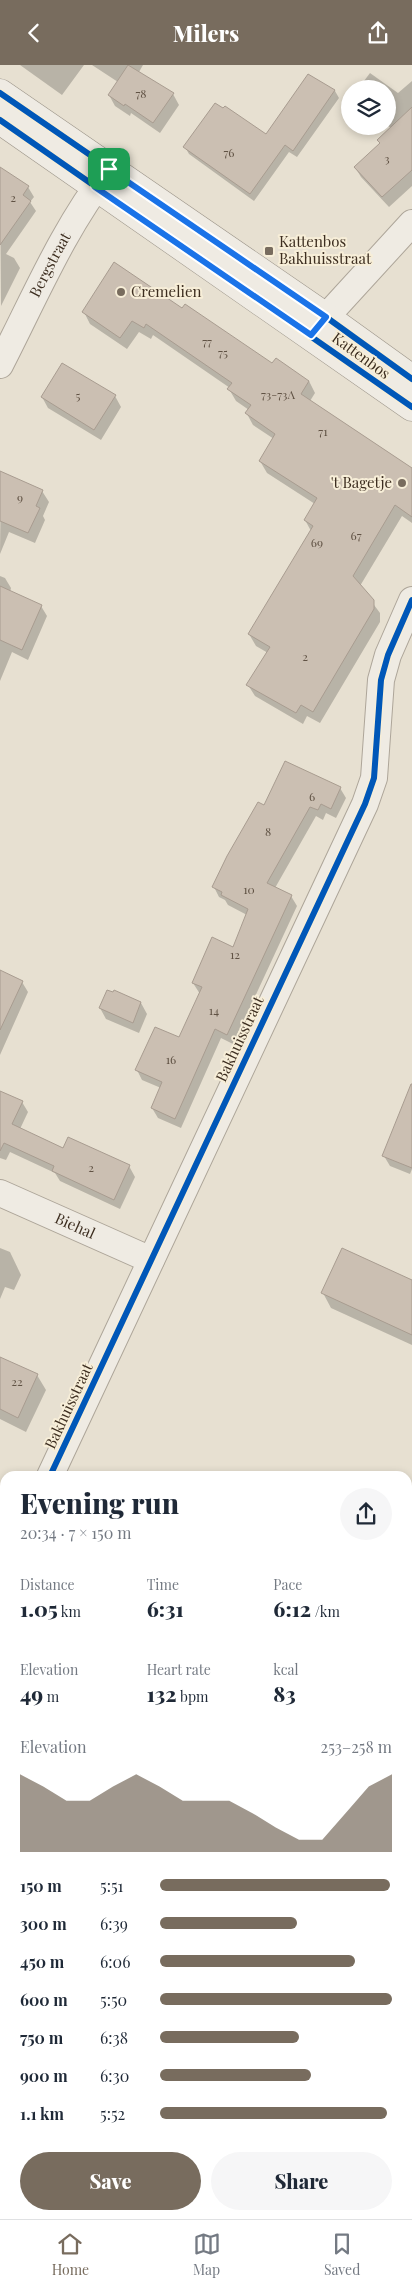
<!DOCTYPE html>
<meta charset="utf-8">
<style>
:root{--surface:#fff;--page:#f6f6f7;--text:#1f2937;--muted:#747a83;--line:#e0e1e3;--accent:#786c5e}
body{margin:0;font-family:"Playfair Display",serif;background:var(--page);color:var(--text);height:100vh;display:flex;flex-direction:column;font-size:19px;white-space:nowrap}
*{box-sizing:border-box;margin:0}
p{font-size:16px;color:var(--muted)}
.icon{flex:none;width:28px;height:28px;fill:none;stroke:currentColor;stroke-width:2;stroke-linecap:round;stroke-linejoin:round}
.map{position:relative;flex:1;overflow:hidden}
.drawer{position:absolute;left:0px;top:1406px;width:412px;height:749px;display:flex;flex-direction:column;background:var(--surface);border-radius:15px 15px 0 0;box-shadow:0 2px 8px #0003}
.drawer>*{flex:none}
.fabs{position:absolute;left:341px;top:15px;display:grid;gap:10px}
.fabs a{display:grid;place-items:center;width:55px;height:55px;border-radius:50%;background:var(--surface);box-shadow:0 2px 8px #0003;font-size:25px}
.pin{position:absolute;display:grid;place-items:center;width:42px;height:42px;color:#fff;margin:-21px;border-radius:10px;box-shadow:0 2px 8px #0006}
.round{display:grid;place-items:center;flex:none;width:52px;height:52px;border-radius:26px;background:var(--page)}
.headline{display:flex;align-items:center;justify-content:space-between;height:85px;padding:0 20px}
h1{font-size:28px;font-weight:800;line-height:38px}
.metrics{display:grid;grid-template-columns:repeat(3,1fr);gap:8px;height:85px;padding:5px 20px}
.metrics div{display:grid;align-content:center}
.metrics b{font-size:21px;font-weight:800}
.metrics small{font-size:14px;font-weight:400}
.metrics p{font-size:14px}
.chart{height:140px;padding:10px 20px}
.chart p{display:flex;justify-content:space-between}
.chart svg{width:100%;height:90px;margin-top:5px;fill:var(--accent);opacity:.7}
.button{display:flex;gap:10px;margin-top:auto;padding:10px 20px}
.button a{flex:1;height:58px;border-radius:30px;background:var(--accent);color:#fff;font-size:20px;font-weight:800;line-height:58px;text-align:center}
.button a+a{background:var(--page);color:var(--text)}
ul{padding:0 20px;list-style:none;font-size:16px}
li{display:grid;grid-template-columns:80px 60px 1fr;align-items:center;height:38px}
li i{height:12px;border-radius:6px;background:var(--accent)}
header{display:flex;justify-content:space-between;align-items:center;height:65px;padding:0 20px;background:var(--accent);color:#fff;font-size:22px;font-weight:800}
.dock{display:flex;justify-content:space-around;align-items:center;height:70px;border-top:1px solid var(--line);background:var(--surface);font-size:14px;color:var(--muted)}
.dock a{display:grid;justify-items:center;gap:2px}
.dock .on{color:var(--accent)}
.map>svg:first-child{display:block}
.shadow{fill:#0003}
.building{fill:#cbbfb2;stroke:#a89c90}
.lines{fill:none;stroke-linecap:round;stroke-linejoin:round}
.street-casing{stroke:#ada599;stroke-width:28}
.secondary-casing{stroke:#9c958a;stroke-width:29}
.street{stroke:#efebe3;stroke-width:26}
.secondary{stroke:#efebe3;stroke-width:28}
.cycleway-casing{stroke:#f7eed8;stroke-width:9}
.cycleway{stroke:#0057b8;stroke-width:6}
.route-casing{stroke:#fff;stroke-width:10}
.route{stroke:#1a73e8;stroke-width:6}
.poi-dot{fill:#786c5e;stroke:#f7eed8;stroke-width:2}
.labels{text-anchor:middle;stroke-width:4;stroke-linejoin:round;paint-order:stroke}
.number-label{font-size:12px;fill:#605244}
.poi-label{font-size:15px;fill:#3d2e20;stroke:#f7eed8;text-anchor:start}
.street-label{font-size:15px;fill:#3d2e20;stroke:#f7eed8}
</style>
<header><svg class="icon" aria-label="back" viewBox="0 0 24 24"><path d="M15 5l-7 7 7 7"/></svg>Milers<svg class="icon" aria-label="share" viewBox="0 0 24 24"><path d="M12 15V3M7 8l5-5 5 5M5 13v7h14v-7"/></svg></header>
<div class="map">
<svg width="412" height="2154" viewBox="0 0 412 2154">
<rect width="100%" height="100%" fill="#e7e0d1"/>
<path class="shadow" d="M20,0H84L62,30Z
M92,0H143L139,7L173,29L179,40L160,68L131,48L130,51L115,41L109,30L118,17Z
M370,8L398,28L412,16V121L389,142L361,112L355,102L381,79L378,75L391,63L388,61V24H358Z
M308,11L335,26L339,33L297,92L289,87L254,136L189,89L185,82L266,70Z
M0,103L28,122L34,132L30,137L36,146L6,189L14,193L20,203L1,241Z
M183,245L273,300L309,316L315,328L310,336L412,404V458L402,451L360,521L380,548V557L320,658L307,651L303,659L255,631L248,620L268,588L256,581L249,569L311,466L305,455L315,439L267,408L260,396L274,374L253,360L247,349L249,345L236,336L229,324L230,323L153,270L151,274L139,267L127,284L90,259L84,247Z
M115,331L121,342L101,375L48,343L42,332Z
M1,407L42,426L49,437L43,451L45,455L35,478L9,467L0,489Z
M0,511L5,513L11,523L10,527L41,541L47,551L28,595L12,587L0,616Z
M340,723L346,733L336,753L326,748L323,755L316,751L275,823L291,831L297,841L233,979L221,973L181,1063L158,1053L152,1043L161,1023L142,1015L137,1005L179,974L200,929L193,918L234,883L247,850L228,840L225,835L219,832L214,822L264,741Z
M0,916L22,917L28,927L0,990Z
M115,927L141,938L147,949L139,968L106,954L100,943Z
M0,1027L22,1037L28,1047L20,1064L64,1085L69,1073L129,1101L135,1112L120,1144L60,1116L55,1108L10,1087L6,1095L0,1093Z
M412,1040V1104L410,1109L390,1101L384,1091Z
M0,1183L10,1187L21,1210L14,1225L5,1222L0,1234Z
M412,1217V1280L331,1243L323,1228Z
M0,1293L37,1310L46,1325L26,1367L0,1354Z
M408,1439L412,1441V1623L408,1632Z
M5,1615V1628L2,1622Z
M5,1634V1663L0,1657V1645Z
M0,1761L5,1763V1792L0,1803Z
M408,1939L412,1941V1976L409,1983L412,1985V2026L408,2024Z
M155,2150H216L219,2154H153Z
M290,2150H309L320,2154H289Z"/>
<path class="building" d="M128,0L174,28L153,58L125,39L124,41L108,30Z
M308,9L335,25L293,86L285,80L250,129L183,82L215,38L223,43L225,41L266,69Z
M412,42V105L382,132L354,102L380,78L377,75Z
M0,102L29,121L23,130L31,136L0,180Z
M114,197L182,243L185,239L272,298L276,293L309,316L301,329L412,403V452L395,440L353,511L374,535V544L313,647L301,640L296,648L246,620L270,582L248,569L313,461L304,455L317,433L259,396L275,369L245,348L251,340L227,324L232,318L146,259L144,263L132,256L120,273L82,247Z
M62,298L116,330L94,365L41,332Z
M0,406L43,425L36,441L40,443L28,468L0,456Z
M0,521L42,540L22,585L0,575Z
M285,696L341,722L331,744L321,739L318,745L310,742L267,818L292,830L227,970L215,964L175,1054L151,1043L162,1017L135,1005L155,962L179,972L202,922L192,918L212,872L233,882L248,844L221,830L222,827L212,822L227,791L258,737L264,740Z
M0,905L23,916L0,965Z
M107,925L113,927L114,925L141,937L133,958L99,943Z
M411,1019H412V1103L382,1091Z
M0,1026L23,1036L12,1059L63,1083L68,1072L130,1100L114,1135L52,1106L54,1101L4,1078L0,1086Z
M342,1183L412,1215V1270L321,1228Z
M0,1292L38,1309L18,1353L0,1344Z"/>
<g class="lines">
<defs>
<g id="street">
<path d="M312,269L326,252L412,158"/>
<path id="s1" d="M0,300C34,234 63,164 109,105"/>
<path id="s2" d="M0,1128L151,1195"/>
<path d="M50,1411L365,739L374,713L381,615L388,590L412,535"/>
<path d="M0,1518L5,1507"/>
<path d="M408,1754L412,1745"/>
<path d="M244,2154L245,2150"/>
</g>
<path id="secondary" d="M0,28L326,252L412,314
M0,55L412,342"/>
</defs>
<use href="#street" class="street-casing"/>
<use href="#secondary" class="secondary-casing"/>
<use href="#street" class="street"/>
<use href="#secondary" class="secondary"/>
<defs>
<path id="cycleway" d="M0,28L326,252L412,314
M0,55L412,342
M50,1411L365,739L374,713L381,615L388,590L412,535"/>
</defs>
<use href="#cycleway" class="cycleway-casing"/>
<use href="#cycleway" class="cycleway"/>
</g>
<g class="lines">
<defs>
<path id="route" d="M109,104L326,252L311,270L95,122Z"/>
</defs>
<use href="#route" class="route-casing"/>
<use href="#route" class="route"/>
</g>
<g class="poi-dot">
<rect x="264" y="181" width="10" height="10" rx="2.5"/>
<circle cx="121" cy="227" r="5"/>
<circle cx="402" cy="418" r="5"/>
</g>
<g class="labels">
<g class="number-label">
<text x="141" y="33">78</text>
<text x="229" y="92">76</text>
<text x="387" y="98">3</text>
<text x="13" y="137">2</text>
<text x="207" y="281">77</text>
<text x="223" y="292">75</text>
<text x="278" y="334">73-73A</text>
<text x="78" y="335">5</text>
<text x="323" y="371">71</text>
<text x="20" y="437">9</text>
<text x="356" y="475">67</text>
<text x="317" y="482">69</text>
<text x="305" y="596">2</text>
<text x="312" y="736">6</text>
<text x="268" y="771">8</text>
<text x="249" y="829">10</text>
<text x="235" y="894">12</text>
<text x="214" y="950">14</text>
<text x="171" y="999">16</text>
<text x="91" y="1107">2</text>
<text x="17" y="1321">22</text>
</g>
<g class="poi-label">
<text x="279" y="182">Kattenbos<tspan x="279" dy="17">Bakhuisstraat</tspan></text>
<text x="131" y="232">Cremelien</text>
<text x="392" y="423" text-anchor="end">'t Bagetje</text>
</g>
<g class="street-label">
<text dy="5" stroke="none"><textPath href="#s1" startOffset="112">Bergstraat</textPath></text>
<text transform="translate(361 291) rotate(36)" y="5">Kattenbos</text>
<text transform="translate(240 974) rotate(-65)" y="5">Bakhuisstraat</text>
<text dy="5" stroke="none"><textPath href="#s2" startOffset="82">Biehal</textPath></text>
<text transform="translate(69 1341) rotate(-65)" y="5">Bakhuisstraat</text>
</g>
</g>
</svg>
<div class="fabs">
<a><svg class="icon" aria-label="layers" viewBox="0 0 24 24"><path d="M12 4l9 5-9 5-9-5zM3 14l9 5 9-5"/></svg></a>
</div>
<div class="pin" style="left:109px;top:104px;background:#1e9e55"><svg class="icon" aria-label="arrive" viewBox="0 0 24 24"><path d="M6 21V4h12l-3 4 3 4H6"/></svg></div>
<section class="drawer">
<div class="headline"><div><h1>Evening run</h1><p>20:34 · 7 × 150 m</p></div><a class="round"><svg class="icon" aria-label="share" viewBox="0 0 24 24"><path d="M12 15V3M7 8l5-5 5 5M5 13v7h14v-7"/></svg></a></div>
<div class="metrics">
<div><p>Distance</p><b>1.05<small> km</small></b></div>
<div><p>Time</p><b>6:31</b></div>
<div><p>Pace</p><b>6:12<small> /km</small></b></div>
</div>
<div class="metrics">
<div><p>Elevation</p><b>49<small> m</small></b></div>
<div><p>Heart rate</p><b>132<small> bpm</small></b></div>
<div><p>kcal</p><b>83</b></div>
</div>
<div class="chart"><p><span>Elevation</span>253–258 m</p>
<svg viewBox="0 0 160 44" preserveAspectRatio="none"><path d="M0 44V6L10 12L20 19L30 19L40 12L50 6L60 12L70 19L80 19L90 19L100 25L110 32L120 38L130 38L140 25L150 12L160 6V44z"/></svg>
</div>
<ul>
<li><b>150 m</b>5:51<i style="width:99%"></i></li>
<li><b>300 m</b>6:39<i style="width:59%"></i></li>
<li><b>450 m</b>6:06<i style="width:84%"></i></li>
<li><b>600 m</b>5:50<i style="width:100%"></i></li>
<li><b>750 m</b>6:38<i style="width:60%"></i></li>
<li><b>900 m</b>6:30<i style="width:65%"></i></li>
<li><b>1.1 km</b>5:52<i style="width:98%"></i></li>
</ul>
<div class="button"><a>Save</a><a>Share</a></div>
</section>
</div>
<nav class="dock">
<a class="on"><svg class="icon" aria-label="home" viewBox="0 0 24 24"><path d="M3 11l9-7 9 7M6 9v11h12V9"/></svg>Home</a>
<a><svg class="icon" aria-label="map" viewBox="0 0 24 24"><path d="M3 6l6-2 6 2 6-2v14l-6 2-6-2-6 2zM9 4v14M15 6v14"/></svg>Map</a>
<a><svg class="icon" aria-label="saved" viewBox="0 0 24 24"><path d="M7 4h10v16l-5-4-5 4z"/></svg>Saved</a>
</nav>
